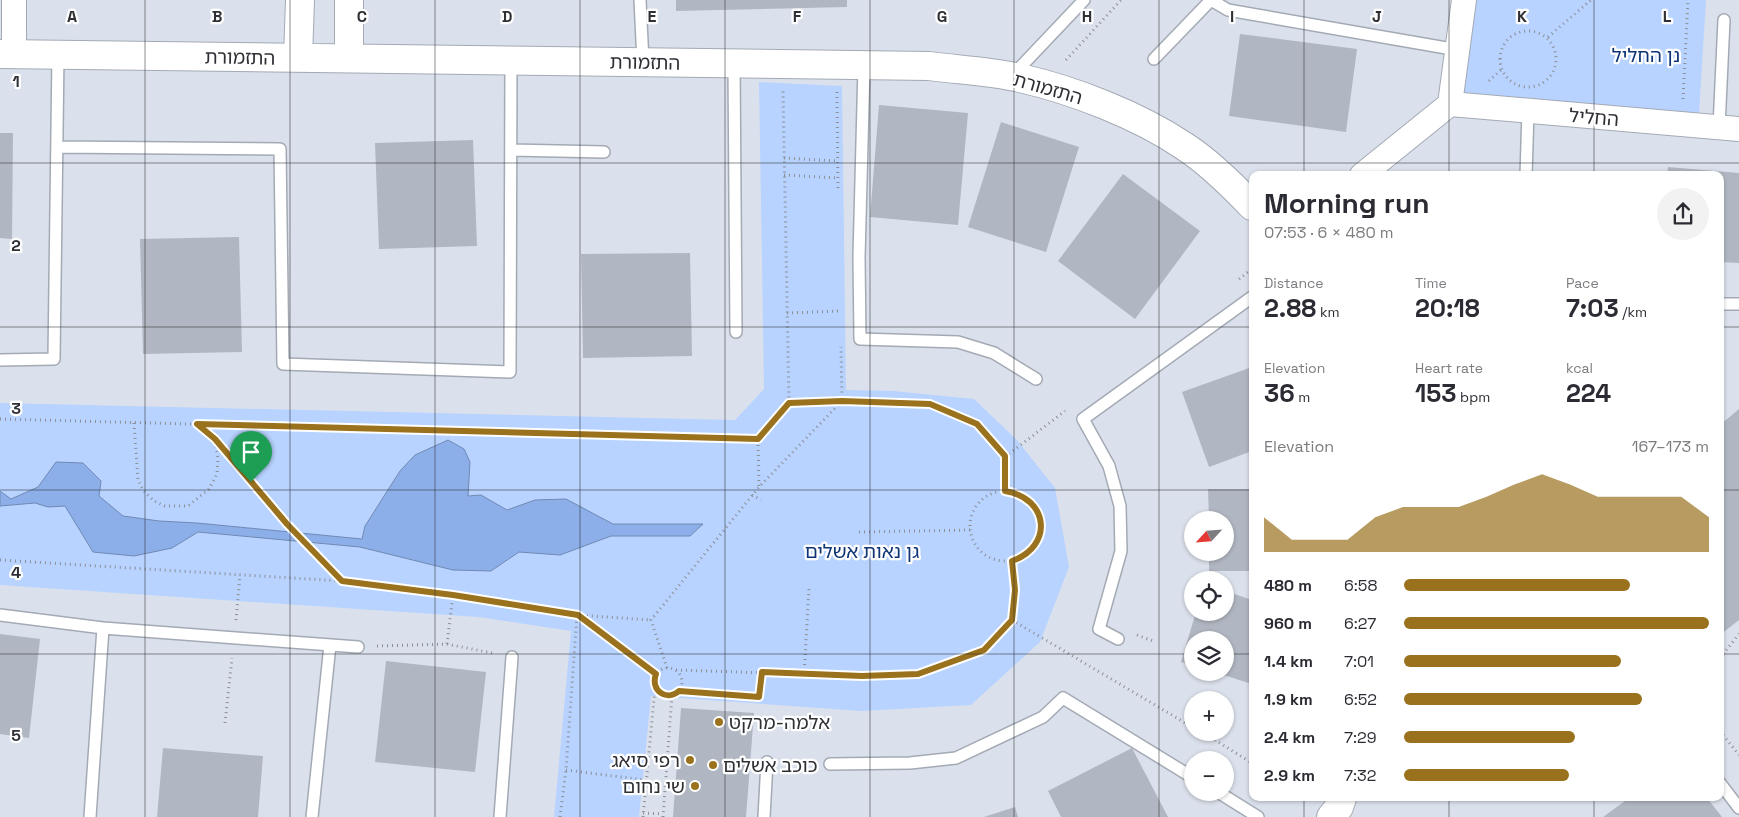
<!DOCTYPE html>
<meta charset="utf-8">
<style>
:root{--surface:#fff;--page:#f2f2f3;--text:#2b2b33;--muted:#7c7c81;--accent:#9a721e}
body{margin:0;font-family:"Space Grotesk","Noto Sans Hebrew",sans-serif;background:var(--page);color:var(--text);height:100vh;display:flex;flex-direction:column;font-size:19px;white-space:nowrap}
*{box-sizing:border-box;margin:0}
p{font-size:16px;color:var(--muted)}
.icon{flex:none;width:28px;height:28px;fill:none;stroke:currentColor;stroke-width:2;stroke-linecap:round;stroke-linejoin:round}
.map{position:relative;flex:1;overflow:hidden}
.drawer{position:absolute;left:1249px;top:171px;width:475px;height:630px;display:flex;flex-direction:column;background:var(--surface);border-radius:10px;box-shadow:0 1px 4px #0004}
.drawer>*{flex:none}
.needle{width:32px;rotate:244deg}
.tools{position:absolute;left:1184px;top:511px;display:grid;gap:10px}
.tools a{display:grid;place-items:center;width:50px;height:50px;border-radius:50%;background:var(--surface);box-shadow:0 1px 4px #0004;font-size:25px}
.pin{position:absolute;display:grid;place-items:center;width:42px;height:42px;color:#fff;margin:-51px -21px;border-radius:50% 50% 50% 0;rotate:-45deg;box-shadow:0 0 5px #0007}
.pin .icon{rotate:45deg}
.round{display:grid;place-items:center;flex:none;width:52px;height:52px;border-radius:26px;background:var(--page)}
.overview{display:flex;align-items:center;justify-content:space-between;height:85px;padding:0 15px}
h1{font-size:28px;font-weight:600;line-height:38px}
.metrics{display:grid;grid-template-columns:repeat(3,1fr);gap:8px;height:85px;padding:5px 15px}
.metrics div{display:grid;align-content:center}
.metrics b{font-size:25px;font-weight:600}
.metrics small{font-size:14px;font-weight:400}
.metrics p{font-size:14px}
.chart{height:140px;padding:10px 15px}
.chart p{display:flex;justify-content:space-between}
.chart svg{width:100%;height:90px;margin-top:5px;fill:var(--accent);opacity:.7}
ul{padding:0 15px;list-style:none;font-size:16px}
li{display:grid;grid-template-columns:80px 60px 1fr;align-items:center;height:38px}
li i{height:12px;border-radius:6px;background:var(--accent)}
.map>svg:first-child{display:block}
.green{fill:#b8d3ff}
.water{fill:#8dafe9;stroke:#7089b3}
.building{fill:#b1b7c2}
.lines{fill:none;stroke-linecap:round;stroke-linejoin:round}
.service-casing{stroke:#a3aab4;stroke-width:14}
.minor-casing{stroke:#a3aab4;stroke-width:26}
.tertiary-casing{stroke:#a3aab4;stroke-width:30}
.path{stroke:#8b8f97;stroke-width:3;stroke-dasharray:1 4;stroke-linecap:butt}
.service{stroke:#fff;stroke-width:11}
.minor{stroke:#fff;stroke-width:24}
.tertiary{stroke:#fff;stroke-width:28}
.route-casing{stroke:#fff;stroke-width:10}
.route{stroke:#9a721e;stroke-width:6}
.grid{fill:none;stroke:#2e3035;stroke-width:1;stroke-opacity:0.55}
.poi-dot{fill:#9a721e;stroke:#fff;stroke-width:2}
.labels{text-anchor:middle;stroke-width:4.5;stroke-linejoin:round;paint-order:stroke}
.park-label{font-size:19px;fill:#0e3476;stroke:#fff}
.street-label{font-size:19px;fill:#2e3035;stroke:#fff}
.poi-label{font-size:19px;fill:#2e3035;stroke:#fff;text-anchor:start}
.grid-label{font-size:16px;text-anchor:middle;font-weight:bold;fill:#2e3035;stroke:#fff;stroke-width:4.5;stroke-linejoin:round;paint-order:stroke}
</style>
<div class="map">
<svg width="1739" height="817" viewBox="0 0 1739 817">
<rect width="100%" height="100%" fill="#dbe1ec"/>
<path class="green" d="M1472,0H1706L1699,114L1458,96Z
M759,82L842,86L846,390L893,391L974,399L1017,440L1055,488L1069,567L1040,642L971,705L861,711L651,696L639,817H554L571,631L478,617L0,585V403L735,420L764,389Z"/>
<path class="water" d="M448,440L464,449L470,462L468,496L481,495L507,510L535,500L566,499L613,524H703L690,536H611L560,555L519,552L491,571L453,570L360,547L198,532L172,548L134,556L93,552L65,506L48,507L35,503L0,506V491L11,499L38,487L56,462L83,463L101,481L99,496L123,516L159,521L197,523L362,539L365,526L400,471L415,455Z"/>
<path class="building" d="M676,0H847V7L676,11Z
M1240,34L1357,49L1346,132L1229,116Z
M879,105L968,113L958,225L870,217Z
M1001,122L1079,147L1046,252L968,227Z
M0,133H13L12,239L0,238Z
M473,140L477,246L379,249L375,143Z
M1668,167L1739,173V263L1720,262V175H1667Z
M1123,174L1200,231L1135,319L1058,261Z
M239,237L242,352L143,354L140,239Z
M690,253L692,356L583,358L581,254Z
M1252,367V451L1209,467L1182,392Z
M1739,409V620L1720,635V425Z
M1208,489H1252V571H1209V552H1225V520H1209Z
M1225,591L1252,600V684L1217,673L1225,672V640H1192V665L1181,662L1196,612H1225Z
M0,634L40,639L29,738L0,734Z
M386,661L486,672L475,772L375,762Z
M681,708L754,713L746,817H673Z
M163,748L263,756L258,817H157Z
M1132,748L1168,817H1061L1048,791Z
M1629,798H1707L1722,817H1603Z
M1015,807L1018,817H984Z"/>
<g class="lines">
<defs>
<path id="service" d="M640,0L643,62
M1211,0L1228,10L1458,50
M1154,59L1211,0
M734,64L736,332
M864,66L859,257L860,339L958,342L994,353L1036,379
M1013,75L1084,0
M1719,127L1724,20
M57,147L280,149L283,364L510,372L511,60
M511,150L604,152
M1526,175L1528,111
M1720,304H1739
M0,360L54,359L58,55
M0,615L103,628L358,647
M1118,639L1099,629L1121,551L1120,506L1109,466L1083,419L1252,297
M830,764L910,763L956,758L1043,717L1063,698L1192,777
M1720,783L1739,808
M1218,792L1258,817
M90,817L103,628
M312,817L330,645
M500,817L512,657
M764,817L767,762"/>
<path id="minor" d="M14,0V54
M1450,104L1739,129
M1362,175L1450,104L1464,0"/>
<path id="tertiary" d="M349,0V58
M0,54L929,66C959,70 990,71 1020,78C1073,90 1138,115 1184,146C1209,162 1232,185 1252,206
M298,58L300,0
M1331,817L1339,807L1342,798"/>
</defs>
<use href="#service" class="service-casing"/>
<use href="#minor" class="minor-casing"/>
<use href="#tertiary" class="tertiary-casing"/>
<path class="path" d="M1500 59a28 28 0 1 1 56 0a28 28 0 1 1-56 0Z
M1548,37L1591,0
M1066,60L1121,0
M1489,81L1502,69
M837,92L838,191
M1683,99L1688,0
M784,158L838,161
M784,175L838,178
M1239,279L1252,269
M787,313L840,311
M789,403L842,401L930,404L977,424L1005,457V491
M0,419L758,439
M134,423L138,480L143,490L154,501L165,506H188L209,489L217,474L218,459L215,440
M197,425L215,439L287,524L342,581
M1005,457L1065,411
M759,486L758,439L789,403L783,91
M970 526a35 35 0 1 1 70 0a35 35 0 1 1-70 0Z
M752,495L761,500
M859,532L970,530
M0,560L342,581L453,595L577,615L651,620
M578,615L656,675
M236,620L240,575
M1012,620L1192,727
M1137,635L1153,641
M447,644L453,595
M377,646L447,644L492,653
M1720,658L1739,634
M667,668L651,620L759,487L842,401L841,347
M654 682a14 14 0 1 1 28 0a14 14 0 1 1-28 0Z
M676,670L862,676L919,673L952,663L984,650L1012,620L1015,590L1012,561
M804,675L809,589
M679,691L759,697L762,672
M225,723L232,658
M1720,731L1739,755
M1202,732L1252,763
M566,770L645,780
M643,813L663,814
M560,817L566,770L577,615
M643,817L655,688
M663,817L672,696"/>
<use href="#service" class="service"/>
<use href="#minor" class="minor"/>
<use href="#tertiary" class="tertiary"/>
</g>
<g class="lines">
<defs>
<path id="route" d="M842,401L930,404L977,424L1005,456V491C1049,498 1054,546 1012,561L1015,590L1012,620L984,650L918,674L862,676L762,672L759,697L679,691C666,702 650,690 656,674L578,615L453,595L342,581L287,524L215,439L197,424L758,439L789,403Z"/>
</defs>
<use href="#route" class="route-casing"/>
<use href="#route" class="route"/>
</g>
<path class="grid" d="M145,0V817M290,0V817M435,0V817M580,0V817M725,0V817M870,0V817M1014,0V817M1159,0V817M1304,0V175M1449,0V175M1594,0V175M0,163H1739M0,327H1252M1720,327H1739M0,490H1252M1720,490H1739M0,654H1192M1225,654H1252M1720,654H1739M1304,798V817M1449,798V817M1594,798V817"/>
<g class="poi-dot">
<circle cx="719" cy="722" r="5"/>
<circle cx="690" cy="760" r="5"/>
<circle cx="713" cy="765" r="5"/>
<circle cx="695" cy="786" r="5"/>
</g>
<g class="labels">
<g class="park-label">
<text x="1646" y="62">נן החליל</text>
<text x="862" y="558">גן נאות אשלים</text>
</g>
<g class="street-label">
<text transform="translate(240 57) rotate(1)" y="7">התזמורת</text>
<text transform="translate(645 62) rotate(1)" y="7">התזמורת</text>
<text transform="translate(1048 88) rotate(16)" y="7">התזמורת</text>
<text transform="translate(1594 117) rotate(5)" y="7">החליל</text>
</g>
<g class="poi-label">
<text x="729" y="729">אלמה-מרקט</text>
<text x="680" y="767" text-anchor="end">רפי סיאג</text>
<text x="723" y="772">כוכב אשלים</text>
<text x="685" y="793" text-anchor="end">שי נחום</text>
</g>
</g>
<g class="grid-label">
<text x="72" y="22">A</text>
<text x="217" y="22">B</text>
<text x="362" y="22">C</text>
<text x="507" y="22">D</text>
<text x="652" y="22">E</text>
<text x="797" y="22">F</text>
<text x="942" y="22">G</text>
<text x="1087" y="22">H</text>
<text x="1232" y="22">I</text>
<text x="1377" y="22">J</text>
<text x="1522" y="22">K</text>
<text x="1667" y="22">L</text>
<text x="16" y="87">1</text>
<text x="16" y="251">2</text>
<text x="16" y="414">3</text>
<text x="16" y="578">4</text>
<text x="16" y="741">5</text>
</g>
</svg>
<div class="tools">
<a><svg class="needle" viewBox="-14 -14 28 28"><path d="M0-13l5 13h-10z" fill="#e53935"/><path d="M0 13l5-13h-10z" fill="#7c7c81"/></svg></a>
<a><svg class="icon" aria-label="locate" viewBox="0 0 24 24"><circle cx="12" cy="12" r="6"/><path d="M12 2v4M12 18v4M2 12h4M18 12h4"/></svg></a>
<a><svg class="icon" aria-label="layers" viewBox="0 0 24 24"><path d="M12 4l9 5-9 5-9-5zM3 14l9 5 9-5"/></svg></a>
<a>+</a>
<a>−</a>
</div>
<div class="pin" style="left:251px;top:482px;background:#1e9e55"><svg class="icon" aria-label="arrive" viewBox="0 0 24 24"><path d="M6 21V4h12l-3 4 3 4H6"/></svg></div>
<section class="drawer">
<div class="overview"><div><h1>Morning run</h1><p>07:53 · 6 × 480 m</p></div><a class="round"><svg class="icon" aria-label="share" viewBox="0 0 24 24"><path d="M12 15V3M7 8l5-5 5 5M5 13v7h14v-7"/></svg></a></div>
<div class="metrics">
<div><p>Distance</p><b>2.88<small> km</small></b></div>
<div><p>Time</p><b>20:18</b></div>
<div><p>Pace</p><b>7:03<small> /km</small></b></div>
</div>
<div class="metrics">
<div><p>Elevation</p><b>36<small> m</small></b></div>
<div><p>Heart rate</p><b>153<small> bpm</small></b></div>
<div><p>kcal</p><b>224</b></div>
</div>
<div class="chart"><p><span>Elevation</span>167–173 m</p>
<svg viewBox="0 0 160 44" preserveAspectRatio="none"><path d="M0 44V27L10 38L20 38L30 38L40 27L50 22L60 22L70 22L80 17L90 11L100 6L110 11L120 17L130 17L140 17L150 17L160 27V44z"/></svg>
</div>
<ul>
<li><b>480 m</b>6:58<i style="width:74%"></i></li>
<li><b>960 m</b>6:27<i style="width:100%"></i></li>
<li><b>1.4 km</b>7:01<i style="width:71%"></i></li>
<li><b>1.9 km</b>6:52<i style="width:78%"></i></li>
<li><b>2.4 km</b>7:29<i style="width:56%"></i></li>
<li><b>2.9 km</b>7:32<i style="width:54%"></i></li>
</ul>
</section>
</div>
